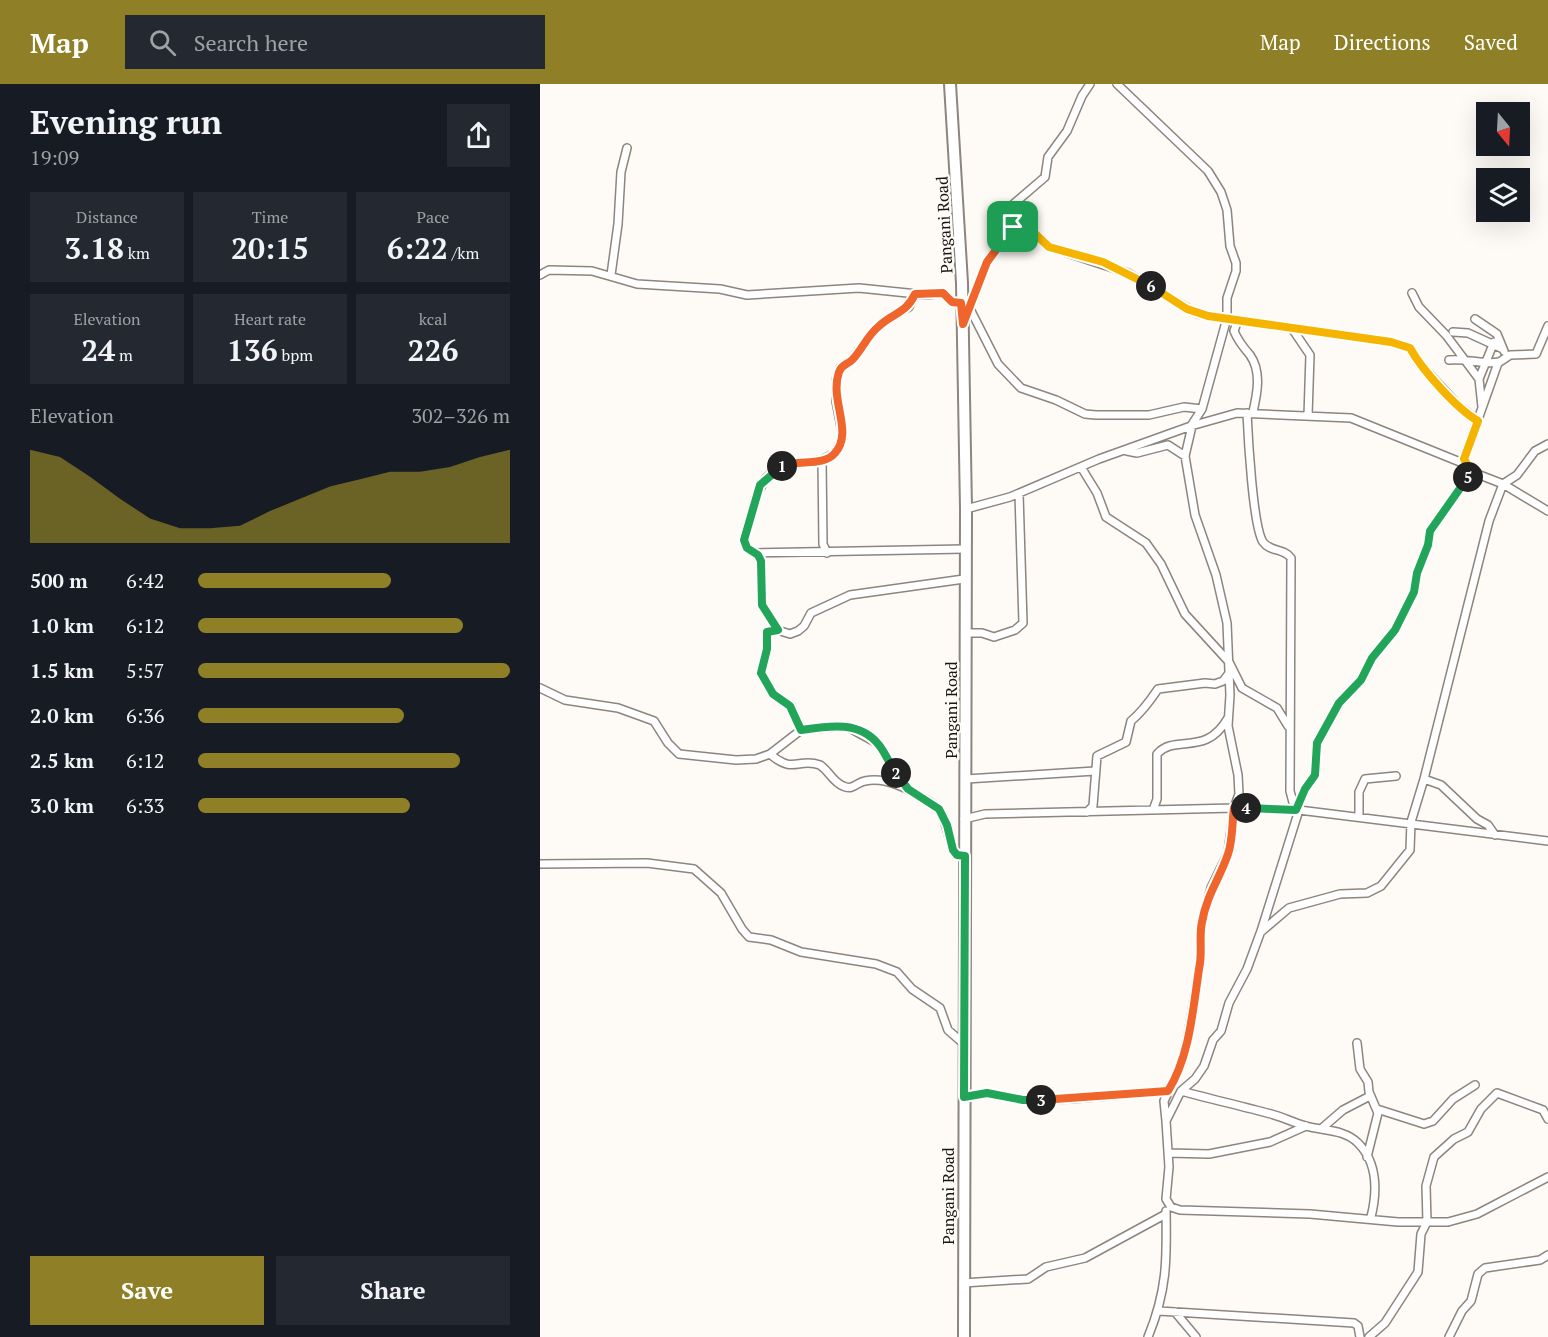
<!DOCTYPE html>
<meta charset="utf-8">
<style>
:root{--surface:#171b24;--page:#242831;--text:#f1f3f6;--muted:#9ea1a6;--accent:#8f8027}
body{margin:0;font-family:"PT Serif",serif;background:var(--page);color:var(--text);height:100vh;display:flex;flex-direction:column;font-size:22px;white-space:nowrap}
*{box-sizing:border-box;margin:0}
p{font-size:20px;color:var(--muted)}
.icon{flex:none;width:33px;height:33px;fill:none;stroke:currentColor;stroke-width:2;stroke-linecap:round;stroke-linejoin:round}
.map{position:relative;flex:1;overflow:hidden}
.drawer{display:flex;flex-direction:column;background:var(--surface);width:540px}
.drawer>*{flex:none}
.needle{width:39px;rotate:162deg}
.buttons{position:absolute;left:936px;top:18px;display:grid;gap:12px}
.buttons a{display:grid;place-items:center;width:54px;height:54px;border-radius:0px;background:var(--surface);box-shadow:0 6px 24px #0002;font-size:30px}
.pin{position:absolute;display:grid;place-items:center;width:51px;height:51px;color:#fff;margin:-26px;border-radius:12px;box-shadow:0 3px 9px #0006}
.km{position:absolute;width:30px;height:30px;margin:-15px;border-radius:50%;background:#222;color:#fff;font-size:16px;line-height:30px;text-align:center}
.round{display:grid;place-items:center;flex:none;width:63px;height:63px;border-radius:0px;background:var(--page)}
.headline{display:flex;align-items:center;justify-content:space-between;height:102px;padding:0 30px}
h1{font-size:33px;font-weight:600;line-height:45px}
.metrics{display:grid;grid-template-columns:repeat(3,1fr);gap:9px;height:102px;padding:6px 30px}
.metrics div{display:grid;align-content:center;border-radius:0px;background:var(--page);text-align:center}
.metrics b{font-size:30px;font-weight:600}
.metrics small{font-size:16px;font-weight:400}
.metrics p{font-size:16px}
.chart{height:168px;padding:12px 30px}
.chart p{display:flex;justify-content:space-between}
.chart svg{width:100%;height:108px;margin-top:6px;fill:var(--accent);opacity:.7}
.button{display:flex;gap:12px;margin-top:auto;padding:12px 30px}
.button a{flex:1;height:69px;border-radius:0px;background:var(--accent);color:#fff;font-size:24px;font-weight:600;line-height:69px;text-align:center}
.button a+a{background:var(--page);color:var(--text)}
ul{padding:0 30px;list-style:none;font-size:20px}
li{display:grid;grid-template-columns:96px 72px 1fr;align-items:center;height:45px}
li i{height:15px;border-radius:8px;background:var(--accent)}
header{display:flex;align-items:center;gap:36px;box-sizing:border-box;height:84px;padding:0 30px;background:var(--accent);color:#fff}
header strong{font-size:28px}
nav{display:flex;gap:33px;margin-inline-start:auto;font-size:21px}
.search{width:420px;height:54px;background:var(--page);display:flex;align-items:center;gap:15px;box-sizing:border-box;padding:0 21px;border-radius:0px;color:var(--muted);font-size:22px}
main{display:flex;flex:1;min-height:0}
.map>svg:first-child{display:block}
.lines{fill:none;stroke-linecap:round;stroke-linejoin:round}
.street-casing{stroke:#8d857e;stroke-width:10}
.secondary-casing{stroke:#8d857e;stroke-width:14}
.street{stroke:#fff;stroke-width:7}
.secondary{stroke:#fff;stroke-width:10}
.split-1-casing{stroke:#fff;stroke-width:12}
.split-2-casing{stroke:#fff;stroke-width:12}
.split-3-casing{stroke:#fff;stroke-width:12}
.split-4-casing{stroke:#fff;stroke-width:12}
.split-5-casing{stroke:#fff;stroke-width:12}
.split-6-casing{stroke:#fff;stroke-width:12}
.split-7-casing{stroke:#fff;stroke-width:12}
.split-1{stroke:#f0652b;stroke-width:8}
.split-2{stroke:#22a559;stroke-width:8}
.split-3{stroke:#22a559;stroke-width:8}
.split-4{stroke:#f0652b;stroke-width:8}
.split-5{stroke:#22a559;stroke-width:8}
.split-6{stroke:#f5b400;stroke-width:8}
.split-7{stroke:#f5b400;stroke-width:8}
.labels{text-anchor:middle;stroke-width:5;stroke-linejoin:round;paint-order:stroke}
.street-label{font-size:16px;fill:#181512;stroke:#fefaf5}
</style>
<header>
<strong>Map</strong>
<div class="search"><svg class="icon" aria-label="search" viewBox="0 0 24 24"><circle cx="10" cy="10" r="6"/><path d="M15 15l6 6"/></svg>Search here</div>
<nav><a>Map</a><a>Directions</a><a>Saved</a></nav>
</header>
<main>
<section class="drawer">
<div class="headline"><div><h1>Evening run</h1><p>19:09</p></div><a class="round"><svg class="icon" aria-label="share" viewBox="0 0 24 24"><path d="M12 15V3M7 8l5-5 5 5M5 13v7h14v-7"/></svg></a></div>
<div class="metrics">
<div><p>Distance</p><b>3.18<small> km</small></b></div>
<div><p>Time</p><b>20:15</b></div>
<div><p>Pace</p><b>6:22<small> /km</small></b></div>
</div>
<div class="metrics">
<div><p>Elevation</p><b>24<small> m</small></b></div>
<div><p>Heart rate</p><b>136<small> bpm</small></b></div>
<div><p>kcal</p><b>226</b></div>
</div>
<div class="chart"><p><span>Elevation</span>302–326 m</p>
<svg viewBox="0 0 160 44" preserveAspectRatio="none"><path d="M0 44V6L10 9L20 17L30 26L40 34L50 38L60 38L70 37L80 31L90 26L100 21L110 18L120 15L130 15L140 13L150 9L160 6V44z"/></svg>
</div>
<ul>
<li><b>500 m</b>6:42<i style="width:62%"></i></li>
<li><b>1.0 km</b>6:12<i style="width:85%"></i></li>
<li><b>1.5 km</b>5:57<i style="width:100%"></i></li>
<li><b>2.0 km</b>6:36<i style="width:66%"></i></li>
<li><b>2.5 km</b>6:12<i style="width:84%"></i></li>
<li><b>3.0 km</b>6:33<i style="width:68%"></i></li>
</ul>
<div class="button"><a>Save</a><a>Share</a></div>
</section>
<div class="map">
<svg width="1008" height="1253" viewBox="0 0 1008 1253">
<rect width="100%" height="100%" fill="#fefaf5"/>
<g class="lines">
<defs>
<path id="street" d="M577,0L668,87L681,108L687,126L690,162L696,179V187L687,214V234L662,325L651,342
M459,156L463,138L470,123L505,93L508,73L527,47L542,12L550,0
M0,191L9,186L52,187L97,200L180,205L207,211L319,204L387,211L403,209L411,217L421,219
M71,191L78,140L81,88L87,64
M872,209L879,223L906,251L939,295L942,323
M428,221L458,280L481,304L516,316L545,330L556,331H609L644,323L662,325
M426,229L447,178L469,145L477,142L489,144L509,163L588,189L658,230L851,258L870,264L878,278L919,322L938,337
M935,235L957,250L964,267
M698,236L694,247C698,257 703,263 710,271C722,288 717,310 713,328
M751,243L770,271L768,332
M913,248L928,249L963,265
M909,276C928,274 940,281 959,278
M939,295L954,258
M707,329C708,352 713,443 723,458C730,468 744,464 751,474L750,707L755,726
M587,367L597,369L628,361L645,372
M282,376L283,460L287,469
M925,380V372L958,279L970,271L996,270L1008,242
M541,383L557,409L566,433L606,459L621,480L645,530L689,578L702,604L737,624L748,642
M426,425L470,413L559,375L651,342L697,329L811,334L925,380L932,388L963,400L1008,427
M215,469L425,465
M238,546L222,521L221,477L217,471L207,464L204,456L216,412L226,394L241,382L282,376L295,369L303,353L296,317V296L300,284L311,276L339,241L369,223L375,210
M426,549H442L454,553L475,546L483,539L479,410
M0,604L25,616L78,624L114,637L128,659L139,670L196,676L216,675L230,670L261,646L306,642L337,659L368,705
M261,646L251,622L233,610L221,589L227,565V548L234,545L250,550L258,547L264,542L271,529L310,511L424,495
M230,670C254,691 258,673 280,681C289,687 293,698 303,702C313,707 317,698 325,697C347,692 372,707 390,718C413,732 403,769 425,772
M426,695L555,687
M884,695L901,701L937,735L948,741L955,751
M613,726L617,715V670C636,649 665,674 688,634
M756,726L765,705L775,691L777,659L803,614L821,596L832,574L855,546L874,508L877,489L888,461L890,447L932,388
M759,726L721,847L707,885L689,919L681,947L673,956L664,982L655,995L641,1007L626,1037L629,1083L626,1115L631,1123L640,1126L770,1130L858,1138H908L937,1130L1008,1093
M547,728L553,722L557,672L586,658L591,637C602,628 610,617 618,605L665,599L675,600L683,597L690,588
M819,732V708L825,695L856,692
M424,735L445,730L694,724L759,726L1008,757
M0,780L107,779L154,785L181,809L202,845L209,853L231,856L261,868L336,880L357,888L372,905L400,924L408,946L424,960
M722,847L749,824L800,810L827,809L841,802L870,766L871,738L884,695L949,437L963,400L977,391L995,367L1008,360
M817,959L820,985L828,998L829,1008L838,1029L827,1073
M641,1007C671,1015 701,1022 731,1030C743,1033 754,1039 766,1042C783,1047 804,1045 818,1059C838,1079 837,1109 831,1133
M424,1013L447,1009L483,1016L530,1015L628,1007
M837,1025L884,1040L893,1037L913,1015L935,1001
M626,1037L624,1017L641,981L648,952L660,879L661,840L671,804L688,769L694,724L699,710L698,691L688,642L690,611L687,539L676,491L655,431L645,372L652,342
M781,1045L803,1026L830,1012
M628,1069L669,1070L730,1058L766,1042
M423,1199L488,1195L506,1183L545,1174L626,1130
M619,1227L814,1239L818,1242L820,1253
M635,1228L656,1253
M608,1253C627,1207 627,1176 626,1127
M829,1253L845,1239L878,1188L881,1150L887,1138L886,1102L894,1073L914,1055L928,1048L941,1025L957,1009L1003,1026L1008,1035
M909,1253L922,1227L931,1217L938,1190L945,1184L1000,1176L1008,1171"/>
<path id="secondary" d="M410,0L422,199L426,425L424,1253"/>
</defs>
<use href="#street" class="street-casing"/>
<use href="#secondary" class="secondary-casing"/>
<use href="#street" class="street"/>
<use href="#secondary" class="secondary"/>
</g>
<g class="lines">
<defs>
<path id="split-1" d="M242,382C259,375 283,383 295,369C314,348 289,316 299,288C302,280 307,281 312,276C322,266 327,252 338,243C352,229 366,230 375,210L403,209L412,218L421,219L423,240L447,178L473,143"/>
<path id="split-2" d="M242,382L220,401L204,456L207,464L218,471L221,477L222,521L238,546L227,548V565L221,589L233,610L250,622L261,646C288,642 319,636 339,661C346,670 350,681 356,689"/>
<path id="split-3" d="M356,689L368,705L399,725L407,741L413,766L417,771L425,772L424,1013L447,1009L483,1016H501"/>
<path id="split-4" d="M501,1016L628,1007C651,970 653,921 660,879C662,865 659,851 662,838C667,810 680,794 688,770C693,756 692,738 694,724H706"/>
<path id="split-5" d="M706,724L756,726L765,705L775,691L777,659L799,619L821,596L832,574L855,546L874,508L877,489L888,461L890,447L928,393"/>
<path id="split-6" d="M611,202L647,225L668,232L851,258L870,264C882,286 917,325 938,337L924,375L932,388L928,393"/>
<path id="split-7" d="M473,143L489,144L509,163L563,178L611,202"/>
</defs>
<use href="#split-1" class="split-1-casing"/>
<use href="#split-2" class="split-2-casing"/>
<use href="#split-3" class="split-3-casing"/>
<use href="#split-4" class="split-4-casing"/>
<use href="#split-5" class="split-5-casing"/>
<use href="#split-6" class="split-6-casing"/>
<use href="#split-7" class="split-7-casing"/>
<use href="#split-1" class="split-1"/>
<use href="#split-2" class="split-2"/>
<use href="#split-3" class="split-3"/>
<use href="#split-4" class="split-4"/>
<use href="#split-5" class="split-5"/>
<use href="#split-6" class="split-6"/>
<use href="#split-7" class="split-7"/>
</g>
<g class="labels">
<g class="street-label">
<text transform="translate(404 141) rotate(-93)" y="6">Pangani Road</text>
<text transform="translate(411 626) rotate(-90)" y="6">Pangani Road</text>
<text transform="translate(408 1112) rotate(-90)" y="6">Pangani Road</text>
</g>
</g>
</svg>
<div class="buttons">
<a><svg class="needle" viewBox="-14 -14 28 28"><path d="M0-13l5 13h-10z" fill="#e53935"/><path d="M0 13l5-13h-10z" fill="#9ea1a6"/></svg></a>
<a><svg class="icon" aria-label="layers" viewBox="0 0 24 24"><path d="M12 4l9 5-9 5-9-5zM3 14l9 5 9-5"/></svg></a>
</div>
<div class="pin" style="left:473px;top:143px;background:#1e9e55"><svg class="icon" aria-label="arrive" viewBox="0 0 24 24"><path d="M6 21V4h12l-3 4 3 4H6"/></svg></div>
<b class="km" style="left:242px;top:382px">1</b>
<b class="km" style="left:356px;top:689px">2</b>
<b class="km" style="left:501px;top:1016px">3</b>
<b class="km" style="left:706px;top:724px">4</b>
<b class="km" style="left:928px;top:393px">5</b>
<b class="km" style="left:611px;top:202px">6</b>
</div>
</main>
